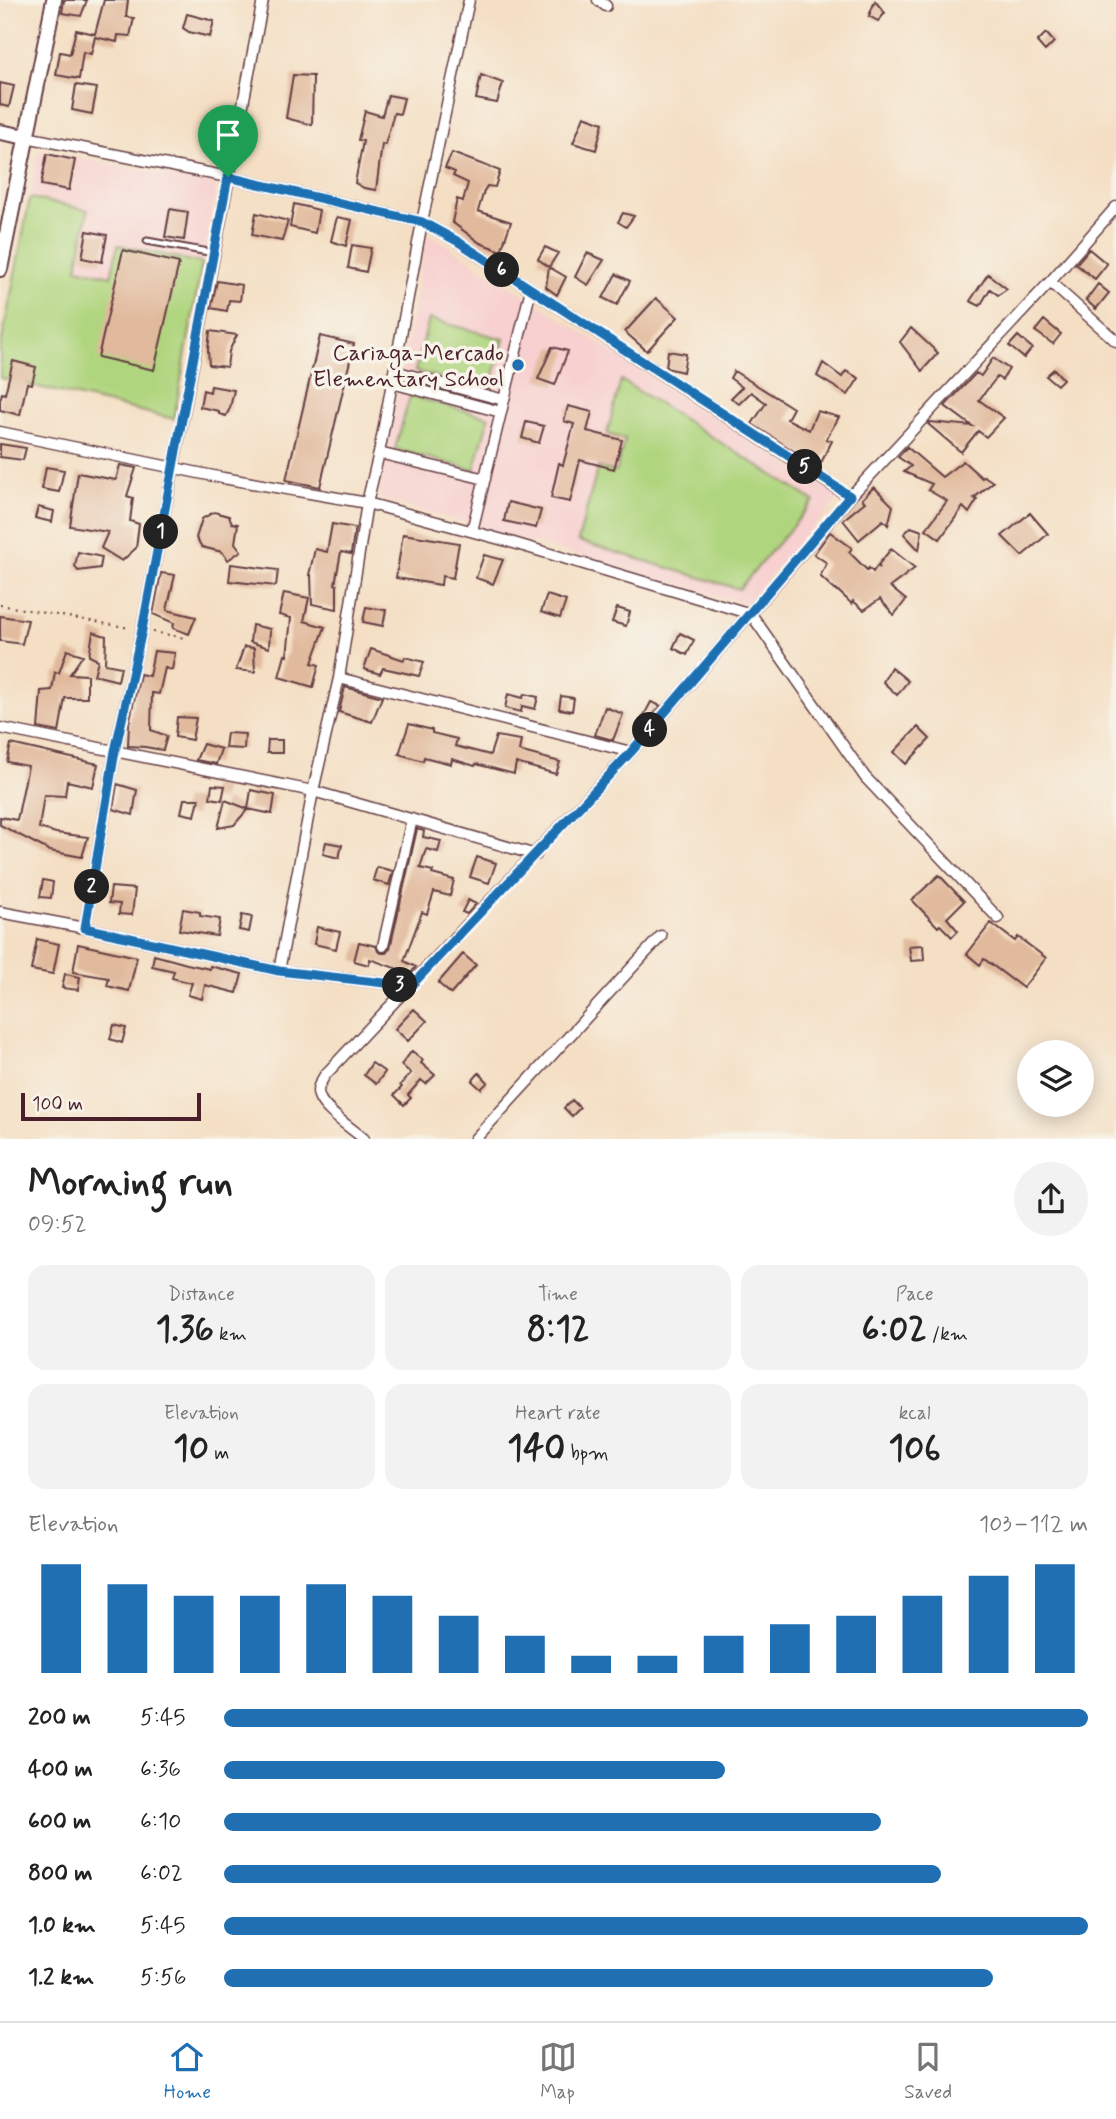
<!DOCTYPE html>
<meta charset="utf-8">
<style>
:root{--surface:#fff;--page:#f2f2f2;--text:#222;--muted:#767676;--line:#e0e0e0;--accent:#1f6fb2}
body{margin:0;font-family:Mynerve,sans-serif;background:var(--page);color:var(--text);height:100vh;display:flex;flex-direction:column;font-size:26px;white-space:nowrap}
*{box-sizing:border-box;margin:0}
p{font-size:23px;color:var(--muted)}
.icon{flex:none;width:38px;height:38px;fill:none;stroke:currentColor;stroke-width:2;stroke-linecap:round;stroke-linejoin:round}
.map{position:relative;height:1139px;overflow:hidden}
.side{display:flex;flex-direction:column;background:var(--surface);flex:1}
.side>*{flex:none}
.controls{position:absolute;left:1017px;top:1040px;display:grid;gap:14px}
.controls a{display:grid;place-items:center;width:77px;height:77px;border-radius:50%;background:var(--surface);box-shadow:0 4px 18px #0003;font-size:35px}
.scale{position:absolute;left:21px;bottom:18px;width:180px;box-sizing:border-box;padding-left:7px;border:4px solid #4a1f2b;border-top:0;font-size:19px;line-height:24px;white-space:nowrap;color:#4a1f2b;-webkit-text-stroke:5px #f7f3e8;paint-order:stroke}
.pin{position:absolute;display:grid;place-items:center;width:60px;height:60px;color:#fff;margin:-72px -30px;border-radius:50% 50% 50% 0;rotate:-45deg;box-shadow:0 0 7px #0007}
.pin .icon{rotate:45deg}
.km{position:absolute;width:35px;height:35px;margin:-18px;border-radius:50%;background:#222;color:#fff;font-size:19px;line-height:35px;text-align:center}
.round{display:grid;place-items:center;flex:none;width:74px;height:74px;border-radius:37px;background:var(--page)}
.summary{display:flex;align-items:center;justify-content:space-between;height:119px;padding:0 28px}
h1{font-size:38px;font-weight:700;line-height:52px}
.stats{display:grid;grid-template-columns:repeat(3,1fr);gap:10px;height:119px;padding:7px 28px}
.stats div{display:grid;align-content:center;border-radius:18px;background:var(--page);text-align:center}
.stats b{font-size:35px;font-weight:700}
.stats small{font-size:19px;font-weight:400}
.stats p{font-size:19px}
.chart{height:196px;padding:14px 28px}
.chart p{display:flex;justify-content:space-between}
.chart svg{width:100%;height:126px;margin-top:7px;stroke:var(--accent);stroke-width:6}
ul{padding:0 28px;list-style:none;font-size:23px}
li{display:grid;grid-template-columns:112px 84px 1fr;align-items:center;height:52px}
li i{height:18px;border-radius:9px;background:var(--accent)}
.tabs{display:flex;justify-content:space-around;align-items:center;height:98px;border-top:2px solid var(--line);background:var(--surface);font-size:19px;color:var(--muted)}
.tabs a{display:grid;justify-items:center;gap:4px}
.tabs .on{color:var(--accent)}
.map>svg:first-child{display:block}
.built{fill:#f7d0cf}
.green{fill:#b0d57f;stroke:#7d7a55;stroke-width:2}
.building{fill:#e1b99c}
.lines{fill:none;stroke-linecap:round;stroke-linejoin:round}
.lane-casing{stroke:#643c42;stroke-width:9}
.street-casing{stroke:#643c42;stroke-width:13}
.secondary-casing{stroke:#643c42;stroke-width:18}
.path{stroke:#643c42;stroke-width:2;stroke-dasharray:2 5;stroke-linecap:butt}
.lane{stroke:#fff;stroke-width:5}
.street{stroke:#fff;stroke-width:10}
.secondary{stroke:#fff;stroke-width:14}
.route-casing{stroke:#fff;stroke-width:14}
.route{stroke:#1f6fb2;stroke-width:9}
.poi-dot{fill:#1f6fb2;stroke:#f7f3e8;stroke-width:2.5}
.labels{text-anchor:middle;stroke-width:7;stroke-linejoin:round;paint-order:stroke}
.poi-label{font-size:23px;fill:#4a1f2b;stroke:#f7f3e8;text-anchor:end}
</style>
<div class="map">
<svg width="1116" height="1139" viewBox="0 0 1116 1139">
<rect width="100%" height="100%" fill="#f7f3e8"/>
<filter id="ink" filterUnits="userSpaceOnUse"><feTurbulence type="fractalNoise" baseFrequency=".0143" numOctaves="2"/><feDisplacementMap in="SourceGraphic" scale="14" xChannelSelector="R" yChannelSelector="G"/><feConvolveMatrix kernelMatrix="1 2 1 2 8 2 1 2 1" color-interpolation-filters="sRGB"/></filter>
<filter id="wash" filterUnits="userSpaceOnUse"><feTurbulence type="fractalNoise" baseFrequency=".00686" numOctaves="4" result="noise"/><feDisplacementMap in="SourceGraphic" scale="28" xChannelSelector="R" yChannelSelector="G"/><feGaussianBlur stdDeviation="1.57" result="paint"/><feColorMatrix in="noise" values="0 0 0 0 0 0 0 0 0 0 0 0 0 0 0 0 0 1.4 0 .05"/><feComposite in="paint" operator="in"/></filter>
<g filter="url(#wash)">
<rect width="100%" height="100%" fill="#f4dfc4"/>
<path class="built" d="M39,150L217,184L202,263L119,245L111,276L77,268L30,198Z
M427,233L840,497L745,604L379,498Z"/>
<path class="green" d="M30,198L88,210L77,268L111,276L118,245L202,263L174,419L0,378V350Z
M429,319L504,339L490,391L415,371Z
M621,380L814,501L739,589L578,541L598,467L616,472L625,439L607,434Z
M410,396L489,417L474,470L395,449Z"/>
<g id="blocks">
<path class="building" d="M64,0H87L81,16L62,13Z
M104,0H128L126,17L134,18L130,36L118,35L117,42L95,37L91,54L83,52L79,79L56,75L60,52L70,54L76,30L95,34Z
M875,1L885,13L878,21L869,16Z
M187,14L214,21L210,37L189,32L183,28Z
M1046,33L1054,42L1045,51L1037,42Z
M293,75L313,76L312,125L286,118Z
M481,75L503,83L497,103L476,99Z
M0,83L14,86L9,107L0,105Z
M76,85L97,88L92,114L72,110Z
M388,95L404,98L400,114L394,113L385,145L382,144L376,190L364,188L355,183L363,141L358,140L365,111L382,116Z
M584,116L603,123L596,150L573,143Z
M452,153L500,171L495,187L487,186L484,191L478,211L511,222L501,251L480,243L452,222L457,199L463,201L468,183L453,176L455,172L445,168Z
M47,154L75,160L69,190L41,185Z
M294,204L319,210L315,233L290,227Z
M170,209L188,212L184,240L165,237Z
M256,213L288,221L282,241L252,235Z
M623,213L634,216L626,227L618,222Z
M337,217L352,220L346,246L331,241Z
M87,231L107,235L102,262L82,258Z
M352,245L371,248L366,272L348,268Z
M545,247L558,253L549,267L538,259Z
M1089,249L1107,264L1095,279L1076,264Z
M123,250L179,263L154,370L98,357Z
M587,253L604,260L588,285L575,277Z
M549,267L566,277L557,295L546,287Z
M616,274L630,281L617,305L603,298Z
M988,274L1007,289L998,295L990,289L980,306L970,301Z
M217,281L242,285L240,301L229,300L227,311L211,308Z
M1098,284L1109,293L1096,309L1086,300Z
M656,298L678,317L647,351L625,332Z
M1044,320L1061,334L1053,344L1035,331Z
M911,328L938,353L922,371L900,342Z
M210,331L237,335L229,351L227,367L209,365L208,350Z
M320,336L354,344L320,487L286,480Z
M1018,336L1032,348L1024,358L1009,346Z
M552,347L568,351L555,385L538,379Z
M668,351L686,354L683,372L666,368Z
M993,358L1009,369L1002,380L997,377L979,400L1004,418L986,437L978,431L961,452L928,424L930,422L972,426L945,406L976,373L981,376Z
M13,361L36,367L32,384L27,383L20,415L0,410V400L2,393L5,394Z
M823,363L842,377L846,371L859,378L848,395L817,376Z
M1054,369L1063,379L1057,385L1046,376Z
M734,371L793,408L787,419L809,430L817,411L839,417L826,439L832,441L821,463L798,452V453L795,452L752,424L766,403L751,392L739,404L731,398L742,387L730,378Z
M211,386L234,390L230,408L226,416L219,414V411L200,407L203,390L210,392Z
M568,406L592,412L587,431L622,440L614,469L580,460L570,502L551,498L559,463L563,465L574,424L564,421Z
M526,422L544,426L539,443L522,438Z
M0,444L26,448L23,460L0,457Z
M907,447L942,477L963,461L982,478L984,476L993,482L974,498L977,500L969,513L963,507L940,539L926,529L947,501L928,490L932,484L904,472L911,466L898,457Z
M120,465L136,468L127,496L133,498L130,521L139,524L136,548L122,561L101,548L108,532L70,526L78,473L116,480Z
M46,467L64,470L59,492L42,489Z
M874,487L893,506L888,525L883,520L859,540L843,520L865,502L862,499Z
M508,502L541,510L536,528L504,521Z
M38,507L54,511L52,522L35,518Z
M214,512L229,516L232,523L238,524L235,543L241,551L228,560L222,552L202,547L196,538L202,519Z
M1030,513L1048,534L1022,556L1002,536Z
M332,524L355,528L351,554L341,552L335,584L337,585V609L312,604L311,575H309L315,549L327,552Z
M911,527L922,531L919,550L904,534Z
M830,532L852,548L849,552L867,570L869,568L873,572L877,566L880,568L878,565L891,549L915,568L890,587L906,600L894,615L880,599L864,610L853,601L852,604L837,590L836,591L820,576L827,563L814,554Z
M403,534L459,543L453,578L442,576L441,585L396,578Z
M78,552L102,557L100,568L78,571L75,566Z
M484,555L503,560L493,584L476,578Z
M231,564L278,570L276,586L229,581Z
M161,573L175,575L167,610L196,617L189,634L173,628L174,623L153,614Z
M284,593L309,598L304,621L325,627L312,663L319,665L313,687L279,677L285,655L287,656L291,618L279,615Z
M547,595L566,601L560,618L541,612Z
M366,607L386,610L383,626L363,622Z
M617,608L630,612L626,626L612,622Z
M0,616L28,620L22,644L0,641Z
M252,625L270,629L269,648L250,642Z
M93,632L106,636L105,664L121,667L118,681L94,675L98,660L89,656Z
M680,633L694,640L687,655L673,648Z
M244,647L254,648L255,672L236,670Z
M371,649L404,660L405,657L424,662L419,676L383,668L380,674L364,669Z
M67,650L83,655L70,674L87,675V698H65L59,732L38,728L41,691L52,690L55,672L59,673Z
M154,651L175,653L172,670L165,668L159,694L152,693L151,730L167,736L163,750L145,747L128,746L129,723L140,674L149,676Z
M891,667L908,681L897,695L883,682Z
M345,687L382,697L372,722L339,712Z
M508,694L523,698L524,694L538,697L535,709L522,706L521,712L505,708Z
M561,696L574,698L572,711L559,709Z
M651,702L661,706L646,723L641,721Z
M605,707L623,714L613,740L595,735Z
M177,717L196,718L192,740L175,737Z
M409,724L432,730V733L457,739L455,746L490,755L496,736L521,740L519,751L560,762L556,774L516,763L514,774L476,764L475,766L452,759L451,764L424,757L423,761L399,754Z
M918,727L930,739L906,764L894,752Z
M227,733L245,734L244,749L225,748Z
M268,740H282V753H267Z
M11,744L98,764L93,787L67,781L65,796L44,795L39,828L56,833L88,837L82,857L50,851L0,825V817L17,820L28,766L7,762Z
M203,744L221,749L216,764L196,760Z
M117,784L137,790L133,815L113,809Z
M212,785L225,786L222,800L210,798Z
M251,790L275,795L272,814L248,809Z
M184,799H199L195,816L181,813Z
M225,800L248,809L234,825L218,828Z
M417,829L424,831L423,837L441,841L438,852L426,849L420,868L433,871L432,874L454,880L450,896L434,892L427,914L422,912L404,961L416,967L407,978L396,974L398,969L370,959L369,965L354,961L359,942L376,946L378,951L382,953H386L390,948Z
M326,842L342,845L339,858L323,854Z
M477,857L496,863L489,883L470,877Z
M377,867L393,871L389,885L373,880Z
M939,875L964,901L947,918L958,931L952,937L940,925L938,927L912,900Z
M43,880L53,882L51,898L40,897Z
M111,887L135,889L132,915L119,914L120,904L109,903Z
M468,900L476,904L467,914L462,912Z
M183,909L200,912V916L220,919L217,936L179,930Z
M242,915L252,917L249,932L239,930Z
M991,923L1015,941L1018,937L1046,958L1023,988L984,959L980,965L967,954Z
M317,927L340,932L336,949L314,944Z
M37,939L59,944L53,974L31,970Z
M78,944L137,957L129,991L107,986L109,978L73,972Z
M923,945L924,960L911,961L909,946Z
M463,954L476,965L451,994L438,983Z
M154,955L187,964L210,969V966L242,974L237,993L205,985L202,999L188,995L192,983L172,978L174,971L152,966Z
M65,974L80,977L78,990L62,988Z
M414,1009L427,1021L408,1041L395,1029Z
M114,1025L126,1028L122,1043L110,1039Z
M412,1051L423,1060L421,1063L435,1075L426,1084L421,1080L408,1095L411,1098L404,1105L394,1095L402,1087L400,1085L411,1073L401,1065Z
M372,1063L385,1072L376,1084L364,1075Z
M479,1073L488,1082L481,1089L472,1081Z
M572,1100L580,1108L572,1116L564,1108Z"/>
</g>
</g>
<g filter="url(#ink)">
<use href="#blocks" fill-opacity="0" stroke="#643c42" stroke-width="2"/>
<g class="lines">
<defs>
<path id="lane" d="M147,241L214,253"/>
<path id="street" d="M598,0L606,6
M26,137L228,177L422,222L457,241L850,497
M1050,282L1116,341
M394,371L504,400
M392,383L501,412
M0,432L223,478L367,503L507,541L751,614L865,777L998,918
M379,453L485,479
M472,531L531,289
M339,678L631,752
M0,728L313,791L536,855
M0,912L85,928L279,971L410,986
M85,928L115,751L142,630L263,0
M383,946L412,819
M279,971L313,791L339,678L367,503L379,453L422,222L469,0
M364,1139C353,1129 323,1110 319,1096C316,1088 321,1082 325,1075L631,752L850,497L1050,282L1116,207
M475,1139L661,936"/>
<path id="secondary" d="M0,132L26,137
M0,269L54,0"/>
</defs>
<use href="#lane" class="lane-casing"/>
<use href="#street" class="street-casing"/>
<use href="#secondary" class="secondary-casing"/>
<path class="path" d="M0,605L130,628
M153,632L185,638"/>
<use href="#lane" class="lane"/>
<use href="#street" class="street"/>
<use href="#secondary" class="secondary"/>
</g>
</g>
<g class="lines" filter="url(#ink)">
<defs>
<path id="route" d="M228,177L422,222L457,241L850,496L631,752L411,986L279,971L85,928L115,751L142,630Z"/>
</defs>
<use href="#route" class="route-casing"/>
<use href="#route" class="route"/>
</g>
<circle class="poi-dot" cx="518" cy="365" r="7"/>
<g class="labels">
<g class="poi-label">
<text x="504" y="360">Cariaga-Mercado<tspan x="504" dy="26">Elementary School</tspan></text>
</g>
</g>
</svg>
<div class="controls">
<a><svg class="icon" aria-label="layers" viewBox="0 0 24 24"><path d="M12 4l9 5-9 5-9-5zM3 14l9 5 9-5"/></svg></a>
</div>
<div class="scale">100 m</div>
<div class="pin" style="left:228px;top:177px;background:#1e9e55"><svg class="icon" aria-label="arrive" viewBox="0 0 24 24"><path d="M6 21V4h12l-3 4 3 4H6"/></svg></div>
<b class="km" style="left:161px;top:532px">1</b>
<b class="km" style="left:92px;top:887px">2</b>
<b class="km" style="left:400px;top:985px">3</b>
<b class="km" style="left:650px;top:730px">4</b>
<b class="km" style="left:805px;top:467px">5</b>
<b class="km" style="left:502px;top:270px">6</b>
</div>
<section class="side">
<div class="summary"><div><h1>Morning run</h1><p>09:52</p></div><a class="round"><svg class="icon" aria-label="share" viewBox="0 0 24 24"><path d="M12 15V3M7 8l5-5 5 5M5 13v7h14v-7"/></svg></a></div>
<div class="stats">
<div><p>Distance</p><b>1.36<small> km</small></b></div>
<div><p>Time</p><b>8:12</b></div>
<div><p>Pace</p><b>6:02<small> /km</small></b></div>
</div>
<div class="stats">
<div><p>Elevation</p><b>10<small> m</small></b></div>
<div><p>Heart rate</p><b>140<small> bpm</small></b></div>
<div><p>kcal</p><b>106</b></div>
</div>
<div class="chart"><p><span>Elevation</span>103–112 m</p>
<svg viewBox="0 0 160 44" preserveAspectRatio="none"><path d="M5 44V6M15 44V13M25 44V17M35 44V17M45 44V13M55 44V17M65 44V24M75 44V31M85 44V38M95 44V38M105 44V31M115 44V27M125 44V24M135 44V17M145 44V10M155 44V6"/></svg>
</div>
<ul>
<li><b>200 m</b>5:45<i style="width:100%"></i></li>
<li><b>400 m</b>6:36<i style="width:58%"></i></li>
<li><b>600 m</b>6:10<i style="width:76%"></i></li>
<li><b>800 m</b>6:02<i style="width:83%"></i></li>
<li><b>1.0 km</b>5:45<i style="width:100%"></i></li>
<li><b>1.2 km</b>5:56<i style="width:89%"></i></li>
</ul>
</section>
<nav class="tabs">
<a class="on"><svg class="icon" aria-label="home" viewBox="0 0 24 24"><path d="M3 11l9-7 9 7M6 9v11h12V9"/></svg>Home</a>
<a><svg class="icon" aria-label="map" viewBox="0 0 24 24"><path d="M3 6l6-2 6 2 6-2v14l-6 2-6-2-6 2zM9 4v14M15 6v14"/></svg>Map</a>
<a><svg class="icon" aria-label="saved" viewBox="0 0 24 24"><path d="M7 4h10v16l-5-4-5 4z"/></svg>Saved</a>
</nav>
